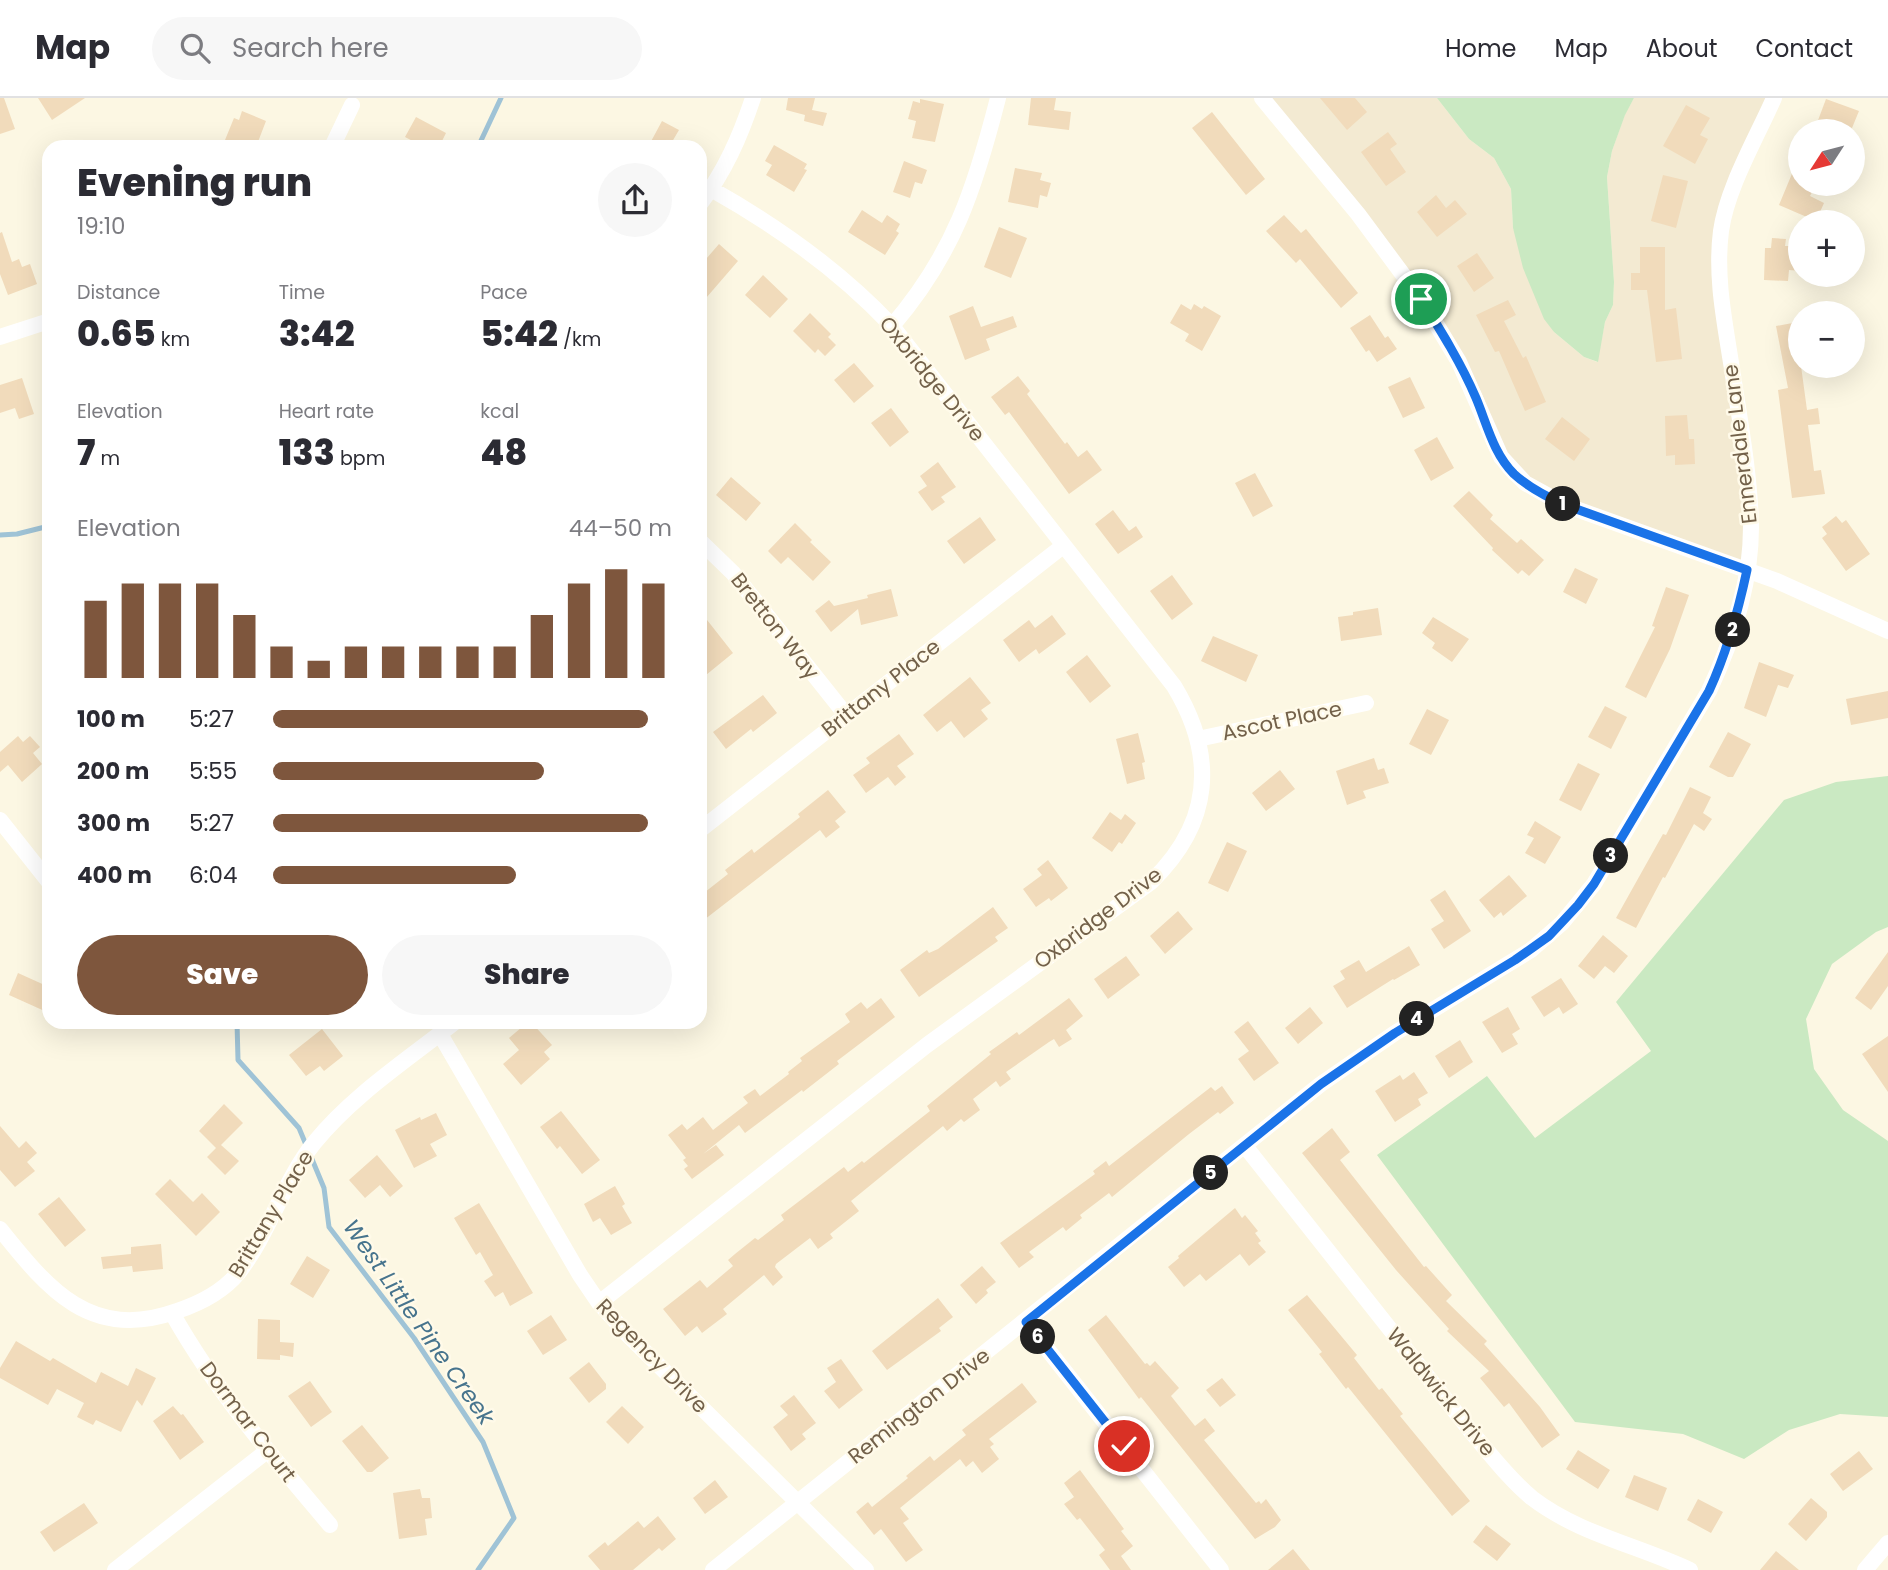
<!DOCTYPE html>
<meta charset="utf-8">
<style>
:root{--surface:#fff;--page:#f7f7f7;--text:#2b2b33;--muted:#7c7c81;--line:#e1e1e2;--accent:#7e563d}
body{margin:0;font-family:Poppins,sans-serif;background:var(--page);color:var(--text);height:100vh;display:flex;flex-direction:column;font-size:26px;white-space:nowrap}
*{box-sizing:border-box;margin:0}
p{font-size:23px;color:var(--muted)}
.icon{flex:none;width:38px;height:38px;fill:none;stroke:currentColor;stroke-width:2;stroke-linecap:round;stroke-linejoin:round}
.map{position:relative;flex:1;overflow:hidden}
.side{position:absolute;left:42px;top:42px;width:665px;height:889px;display:flex;flex-direction:column;background:var(--surface);border-radius:21px;box-shadow:0 7px 28px #0002}
.side>*{flex:none}
.needle{width:46px;rotate:234deg}
.buttons{position:absolute;left:1788px;top:21px;display:grid;gap:14px}
.buttons a{display:grid;place-items:center;width:77px;height:77px;border-radius:50%;background:var(--surface);box-shadow:0 7px 28px #0002;font-size:35px}
.pin{position:absolute;display:grid;place-items:center;width:60px;height:60px;color:#fff;margin:-30px;border:4px solid #fff;border-radius:50%;box-shadow:0 2px 7px #0007}
.km{position:absolute;width:35px;height:35px;margin:-18px;border-radius:50%;background:#222;color:#fff;font-size:19px;line-height:35px;text-align:center}
.round{display:grid;place-items:center;flex:none;width:74px;height:74px;border-radius:37px;background:var(--page)}
.headline{display:flex;align-items:center;justify-content:space-between;height:119px;padding:0 35px}
h1{font-size:38px;font-weight:800;line-height:52px}
.stats{display:grid;grid-template-columns:repeat(3,1fr);gap:10px;height:119px;padding:7px 35px}
.stats div{display:grid;align-content:center}
.stats b{font-size:35px;font-weight:800}
.stats small{font-size:19px;font-weight:400}
.stats p{font-size:19px}
.chart{height:196px;padding:14px 35px}
.chart p{display:flex;justify-content:space-between}
.chart svg{width:100%;height:126px;margin-top:7px;stroke:var(--accent);stroke-width:6}
.primary-button{display:flex;gap:14px;margin-top:auto;padding:14px 35px}
.primary-button a{flex:1;height:80px;border-radius:42px;background:var(--accent);color:#fff;font-size:28px;font-weight:800;line-height:80px;text-align:center}
.primary-button a+a{background:var(--page);color:var(--text)}
ul{padding:0 35px;list-style:none;font-size:23px}
li{display:grid;grid-template-columns:112px 84px 1fr;align-items:center;height:52px}
li i{height:18px;border-radius:9px;background:var(--accent)}
header{display:flex;align-items:center;gap:42px;box-sizing:border-box;height:98px;padding:0 35px;background:var(--surface);border-bottom:2px solid var(--line)}
header strong{font-size:33px}
nav{display:flex;gap:38px;margin-inline-start:auto;font-size:24px}
.search{width:490px;height:63px;background:var(--page);display:flex;align-items:center;gap:18px;box-sizing:border-box;padding:0 24px;border-radius:38px;color:var(--muted);font-size:26px}
.map>svg:first-child{display:block}
.residential{fill:#f3ead2}
.green{fill:#cae9c2}
.lines{fill:none;stroke-linecap:round;stroke-linejoin:round}
.stream{stroke:#9fc3d6;stroke-width:5}
.building{fill:#f1dbbb}
.minor{stroke:#fff;stroke-width:16}
.route-casing{stroke:#fff;stroke-width:14}
.route{stroke:#1a73e8;stroke-width:9}
.labels{text-anchor:middle;stroke-width:5;stroke-linejoin:round;paint-order:stroke}
.street-label{font-size:21px;fill:#73614a;stroke:#fffae9}
.water-label{font-size:23px;font-style:italic;fill:#47748d;stroke:#fffae9}
</style>
<header>
<strong>Map</strong>
<div class="search"><svg class="icon" aria-label="search" viewBox="0 0 24 24"><circle cx="10" cy="10" r="6"/><path d="M15 15l6 6"/></svg>Search here</div>
<nav><a>Home</a><a>Map</a><a>About</a><a>Contact</a></nav>
</header>
<div class="map">
<svg width="1888" height="1472" viewBox="0 0 1888 1472">
<rect width="100%" height="100%" fill="#fcf7e3"/>
<path class="residential" d="M1262,0H1437L1469,41L1494,60L1511,91L1513,130L1554,234L1584,259L1597,264L1605,224L1613,207L1614,184L1607,79L1612,53L1625,16L1634,0H1774L1722,132L1747,472L1602,421L1513,375L1438,228Z"/>
<path class="green" d="M1437,0H1634L1625,17L1612,53L1607,79L1614,184L1613,207L1605,224L1598,264L1584,259L1554,234L1544,221L1523,170L1513,130L1511,91L1494,60L1469,41Z
M1888,678V829L1876,834L1832,866L1806,921L1814,971L1843,1012L1888,1043V1319L1840,1316L1789,1332L1744,1361L1683,1336L1575,1324L1377,1057L1487,978L1535,1040L1651,953L1616,904L1784,702L1836,684Z"/>
<g class="lines">
<path class="stream" d="M478,49L501,0
M0,437L17,436L49,428
M237,924L238,962L299,1030L324,1090L329,1129L414,1240L483,1344L514,1420L478,1472"/>
</g>
<path class="building" d="M0,0H4L15,31L0,36Z
M38,0H85L52,22Z
M788,0H815L812,12L827,15L823,28L804,23L805,17L786,12Z
M1031,0H1056L1054,12L1071,14L1069,32L1028,27Z
M1320,0H1355L1367,14L1347,32Z
M920,1L944,6L935,44L912,40L916,23L908,21L913,3L920,5Z
M1826,1L1859,13L1852,30L1841,26L1838,33H1814Z
M1686,7L1710,20L1700,37L1708,41L1695,66L1663,48Z
M242,13L266,23L256,49H244L225,42L234,20L239,22Z
M1212,14L1265,81L1246,97L1192,30Z
M416,19L446,35L439,49H424L405,39Z
M662,23L679,32L669,49H648Z
M1388,34L1397,46L1390,51L1406,74L1386,88L1361,54Z
M774,47L807,66L804,71L807,72L794,94L766,77L772,67L765,63Z
M1801,54V86H1816L1810,98L1824,105L1816,123L1779,107Z
M904,63L927,72L922,86L915,84L910,100L893,94Z
M1015,70L1042,75L1040,82L1051,85L1047,99L1040,97L1038,110L1008,104Z
M1663,77L1688,83L1676,130L1651,123Z
M1436,97L1446,110L1455,102L1467,116L1437,139L1417,114Z
M862,112L882,125L887,117L900,126L896,133L899,135L885,157L848,134Z
M1284,117L1301,135L1306,131L1358,195L1341,210L1300,161L1296,165L1266,133Z
M999,129L1027,140L1011,180L984,169Z
M2,134L12,164L19,161L22,169L30,166L37,186L8,197L0,176V135Z
M1772,140L1786,141L1785,148H1801V173L1789,172L1788,183L1764,182L1765,150H1771Z
M719,146L738,163L700,207V168Z
M1640,149H1665V212L1676,210L1682,261L1656,264L1647,192H1631V175H1640Z
M1477,155L1494,180L1474,194L1457,168Z
M763,177L788,201L770,220L745,197Z
M1508,202L1516,217L1504,223L1523,260L1526,258L1546,304L1525,313L1499,253L1495,254L1476,217Z
M1181,206L1191,212L1194,206L1202,211L1204,208L1221,218L1202,253L1185,243L1189,236L1170,225Z
M973,208L981,229L1013,218L1017,229L986,241L990,252L965,262L949,218Z
M810,215L831,236L828,239L836,247L825,258L818,251L815,255L793,233Z
M1370,217L1385,240L1388,238L1397,251L1377,264L1369,252L1366,254L1350,230Z
M1798,224L1801,268L1807,312L1818,310L1820,326L1808,327L1814,373L1821,372L1825,396L1792,400L1778,292L1788,290L1776,228Z
M854,265L874,288L854,305L834,282Z
M1018,278L1030,293L1027,296L1065,346L1067,344L1078,359L1087,352L1102,372L1069,396L1009,314L1005,317L991,299Z
M1410,279L1425,310L1403,320L1388,289Z
M22,280L34,316L19,321L15,310L0,315V287Z
M891,310L909,334L890,349L871,325Z
M1687,317L1689,341H1694L1695,366L1675,367V357L1666,358L1665,318Z
M1562,319L1590,341L1574,363L1545,341Z
M1437,339L1454,370L1431,383L1414,352Z
M938,364L956,389L941,399L945,404L932,413L918,394L927,388L920,378Z
M1255,375L1273,408L1253,419L1235,385Z
M731,379L761,405L746,423L716,397Z
M1469,393L1493,417L1490,421L1517,445L1521,441L1544,462L1529,478L1522,472L1518,476L1492,452L1493,450L1453,408Z
M1113,412L1129,433L1136,428L1143,439L1118,456L1095,426Z
M1836,418L1842,425L1846,422L1870,456L1846,473L1822,440L1827,436L1822,429Z
M980,419L996,442L964,466L947,443Z
M795,425L812,442L810,444L831,464L813,483L788,459L781,466L768,453Z
M1575,470L1598,481L1586,506L1563,494Z
M1172,477L1193,506L1172,522L1150,493Z
M1666,489L1689,497L1670,551L1646,600L1625,589L1655,529L1652,528Z
M891,491L898,518L861,527L858,511L831,534L815,513L829,502L834,508L868,500L867,497Z
M1378,510L1382,537L1341,543L1338,519L1353,517V514Z
M700,513L733,555L706,577L700,569Z
M1052,517L1066,536L1039,556L1036,551L1019,564L1003,542L1029,522L1035,530Z
M1433,519L1469,541L1452,564L1432,550L1435,545L1422,535Z
M1213,538L1258,557L1246,584L1201,563Z
M1087,557L1111,588L1090,605L1066,574Z
M1759,564L1794,577L1788,590L1778,587L1766,619L1744,610Z
M970,579L991,605L981,612L988,621L964,640L951,623L937,634L923,617Z
M1888,593V620L1851,627L1846,601Z
M763,597L777,615L753,634L751,631L726,651L713,634Z
M1605,608L1627,619L1611,651L1588,639Z
M1427,611L1449,622L1431,657L1409,646Z
M1728,634L1751,646L1733,679H1728L1709,669Z
M1138,635L1145,664L1142,665L1145,681L1127,686L1116,641Z
M899,636L914,656L897,668L906,679L895,688L888,679L866,695L853,677L870,665L866,660Z
M18,638L23,644L30,638L40,649L33,655L42,666L22,684L8,667L0,674V654Z
M1374,660L1378,672L1384,670L1389,685L1363,693L1366,700L1347,707L1336,673Z
M1578,665L1600,676L1581,713L1559,702Z
M1280,672L1295,691L1266,713L1252,695Z
M1690,689L1711,699L1703,715L1712,721L1704,733L1694,726L1665,780L1663,779L1636,830L1616,820L1663,736L1666,737Z
M828,692L846,714L835,723L840,729L826,740L820,732L700,825V798L728,776L725,772L752,751L754,755L800,719L798,716Z
M1110,714L1121,722L1125,716L1136,725L1122,746L1119,744L1112,754L1092,740Z
M1535,723L1561,739L1545,766L1525,755L1534,740L1527,737Z
M1227,744L1247,753L1228,794L1208,785Z
M1048,762L1068,790L1051,803L1049,800L1036,809L1023,791L1042,777L1037,771Z
M1509,777L1527,798L1503,818L1501,814L1494,820L1479,802Z
M1445,792L1471,833L1444,851L1431,831L1444,823L1430,802Z
M993,809L1008,830L995,839L998,843L919,899L900,872L927,852L929,855L938,851Z
M1178,813L1193,831L1165,856L1150,838Z
M1603,837L1628,858L1614,875L1605,868L1594,881L1578,868Z
M1409,848L1420,867L1394,882L1393,881L1347,910L1333,888L1345,881L1340,873L1359,862L1366,874Z
M1888,854V888L1871,912L1855,900Z
M1126,858L1140,877L1108,901L1094,881Z
M18,875L49,889V915L9,897Z
M1561,880L1578,906L1563,916L1559,909L1544,919L1531,899Z
M881,900L895,919L837,963L839,966L803,994L802,992L745,1035L739,1027L703,1056L716,1047L724,1057L692,1081L684,1071L688,1068L683,1062L686,1060L668,1037L682,1026L687,1032L703,1019L713,1032L748,1005L743,999L755,991L760,998L789,976L788,974L802,963L800,960L850,924L845,916L861,904L867,911Z
M1069,900L1083,918L1066,932L1072,941L1059,949L1054,941L1049,944L1006,974L1011,981L1000,989L996,983L973,1001L980,1012L964,1024L961,1021L947,1033L943,1028L851,1103L859,1113L830,1136L833,1140L818,1151L810,1140L776,1166L775,1169L783,1179L773,1188L764,1177L723,1211L727,1216L702,1235L697,1228L685,1238L663,1211L700,1182L707,1190L733,1168L728,1162L735,1156L755,1140L758,1142L784,1122L781,1117L844,1069L848,1074L862,1063L864,1065L930,1013L927,1008L991,956L989,954L1017,934L1019,937Z
M1310,909L1323,925L1298,946L1285,930Z
M1508,909L1520,931L1512,936L1518,946L1502,955L1482,924Z
M1248,923L1279,965L1254,983L1238,961L1249,953L1234,934Z
M528,924H531L552,947L544,954L550,961L521,987L503,966L519,952L509,940Z
M322,931L343,958L324,973L320,968L306,978L289,957Z
M1888,938V994L1862,956Z
M1460,942L1473,964L1449,980L1435,958Z
M1414,974L1428,995L1418,1001L1421,1007L1395,1024L1375,993L1400,977L1403,982Z
M1222,988L1234,1005L1220,1016L1218,1014L1189,1036L1112,1099L1109,1095L1080,1117L1082,1120L1066,1133L1063,1129L1029,1154L1034,1159L1019,1170L1000,1145L1095,1076L1093,1073L1106,1063L1109,1068L1211,989L1215,993Z
M224,1006L243,1025L221,1047L239,1063L225,1077L207,1059L216,1050L199,1033Z
M561,1013L600,1062L582,1076L560,1048L557,1051L540,1029Z
M436,1015L447,1037L430,1046L437,1058L414,1070L395,1032L420,1019L421,1022Z
M0,1028L19,1050L26,1043L37,1055L27,1064L35,1073L15,1089L0,1072Z
M1332,1030L1350,1054L1340,1062L1424,1169L1426,1168L1452,1197L1446,1203L1487,1243L1484,1246L1540,1309L1560,1337L1542,1350L1509,1305L1504,1309L1480,1280L1489,1273L1447,1233L1449,1231L1396,1172L1302,1055Z
M377,1057L403,1088L390,1099L380,1087L365,1100L349,1082Z
M170,1081L193,1104L202,1095L220,1114L196,1138L155,1096Z
M615,1088L625,1106L622,1108L632,1125L611,1137L600,1120L593,1124L584,1106Z
M59,1099L86,1132L65,1149L38,1116Z
M479,1105L533,1195L510,1208L503,1194L495,1199L484,1183L493,1177L480,1154L476,1157L454,1120Z
M1235,1110L1242,1120L1245,1117L1258,1133L1255,1135L1261,1143L1258,1145L1266,1154L1249,1168L1240,1156L1206,1183L1200,1176L1184,1189L1168,1169L1179,1160L1178,1158Z
M161,1146L163,1171L133,1174L132,1168L103,1171L101,1159L131,1156V1149Z
M307,1158L330,1172L313,1200L290,1186Z
M982,1168L996,1184L986,1192L988,1195L976,1206L960,1187Z
M1307,1197L1357,1257L1354,1260L1379,1292L1382,1290L1403,1316L1400,1318L1470,1403L1452,1418L1348,1289L1346,1291L1319,1256L1322,1254L1288,1212Z
M938,1200L953,1219L939,1230L941,1233L887,1272L872,1253Z
M551,1217L567,1242L543,1257L527,1233Z
M1106,1217L1145,1266L1147,1265L1150,1268L1155,1263L1179,1290L1171,1298L1195,1328L1205,1320L1215,1333L1204,1342L1256,1405L1259,1403L1261,1406L1266,1401L1281,1422L1275,1429L1255,1441L1141,1299L1139,1301L1088,1232Z
M258,1221L280,1222V1244L294,1245L293,1259L280,1257V1262L257,1261Z
M16,1243L50,1263L53,1260L96,1285L101,1274L128,1288L136,1270L156,1280L142,1308L137,1302L121,1334L96,1322L93,1327L77,1319L84,1305L57,1291L48,1307L0,1280V1270Z
M841,1261L863,1292L839,1311L824,1293L836,1284L827,1270Z
M589,1264L606,1286V1291L589,1305L569,1280Z
M1222,1280L1236,1297L1220,1309L1206,1292Z
M310,1283L332,1314L311,1329L288,1298Z
M1022,1285L1037,1304L989,1341L994,1346L990,1349L999,1361L982,1375L973,1363L966,1369L960,1361L900,1410L909,1421L903,1425L923,1452L906,1464L881,1431L874,1437L856,1414L868,1404L872,1409L908,1380L906,1378L930,1358L934,1363L966,1337L962,1332Z
M794,1297L816,1325L802,1336L806,1341L791,1353L773,1329L788,1317L780,1308Z
M173,1308L181,1317L183,1316L204,1344L180,1362L153,1323Z
M622,1308L644,1329L628,1346L606,1324Z
M362,1327L389,1360L372,1374H367L342,1343Z
M1578,1352L1610,1372L1598,1391L1566,1371Z
M1859,1353L1873,1371L1843,1393L1830,1376Z
M1080,1372L1124,1431L1121,1433L1133,1448L1121,1458L1131,1472H1110L1099,1457L1105,1452L1080,1420L1077,1422L1064,1406L1074,1399L1064,1385Z
M1634,1377L1667,1390L1658,1413L1625,1399Z
M715,1382L728,1399L705,1416L693,1400Z
M420,1391L422,1400H430L432,1420L425,1421L427,1437L399,1441L393,1395Z
M1811,1400L1827,1414V1419L1806,1443L1788,1426Z
M1698,1401L1723,1414L1711,1435L1687,1422Z
M84,1405L98,1425L54,1454L40,1434Z
M658,1418L676,1441L662,1453L659,1450L633,1472H600L588,1458L605,1444L608,1448L638,1423L644,1430Z
M1486,1427L1511,1446L1497,1463L1473,1444Z
M1293,1451L1310,1472H1268Z
M1776,1453L1799,1472H1760Z"/>
<g class="lines">
<path class="minor" d="M1262,0L1358,116L1421,201L1459,264L1501,359L1525,385L1565,407L1777,483L1888,533
M332,49L352,7
M700,106C725,73 740,39 753,0
M892,228C954,156 975,90 998,0
M0,239L49,223
M700,443L733,475L846,617
M1198,641L1366,605
M0,722L49,784
M700,732L1063,448
M440,936L580,1177L599,1205L627,1236L866,1472
M1245,1048L1473,1336C1492,1358 1510,1382 1532,1400C1579,1436 1637,1447 1690,1472
M0,1131C48,1191 91,1244 177,1213C201,1205 223,1194 239,1174C270,1134 283,1084 314,1045C353,997 407,962 455,924
M599,1205L927,947L1151,784C1212,725 1217,659 1174,588L892,228C841,174 777,128 711,91
M172,1215C216,1293 273,1360 330,1427
M1026,1224L1221,1472
M115,1472L267,1353
M713,1472L1321,986L1395,935L1531,852L1562,825L1594,786L1709,593C1732,544 1751,485 1751,429C1750,377 1740,323 1732,271C1725,225 1715,180 1721,133C1727,90 1756,41 1774,0
M1865,1472L1888,1445"/>
</g>
<g class="lines">
<defs>
<path id="route" d="M1124,1348L1026,1224L1321,986L1395,935L1515,862L1549,838L1578,807L1594,786L1709,593C1727,554 1738,514 1747,472L1565,407C1547,399 1529,390 1514,376C1493,355 1487,326 1476,300C1461,265 1441,233 1421,201"/>
</defs>
<use href="#route" class="route-casing"/>
<use href="#route" class="route"/>
</g>
<g class="labels">
<g class="street-label">
<text transform="translate(932 281) rotate(51)" y="7">Oxbridge Drive</text>
<text transform="translate(1740 346) rotate(-97)" y="7">Ennerdale Lane</text>
<text transform="translate(775 528) rotate(52)" y="7">Bretton Way</text>
<text transform="translate(881 590) rotate(-38)" y="7">Brittany Place</text>
<text transform="translate(1282 623) rotate(-12)" y="7">Ascot Place</text>
<text transform="translate(1098 820) rotate(-37)" y="7">Oxbridge Drive</text>
<text transform="translate(271 1116) rotate(-59)" y="7">Brittany Place</text>
<text transform="translate(652 1258) rotate(46)" y="7">Regency Drive</text>
<text transform="translate(1441 1294) rotate(51)" y="7">Waldwick Drive</text>
<text transform="translate(919 1308) rotate(-38)" y="7">Remington Drive</text>
<text transform="translate(248 1324) rotate(53)" y="7">Dormar Court</text>
</g>
<g class="water-label">
<text transform="translate(419 1224) rotate(55)" y="8">West Little Pine Creek</text>
</g>
</g>
</svg>
<div class="buttons">
<a><svg class="needle" viewBox="-14 -14 28 28"><path d="M0-13l5 13h-10z" fill="#e53935"/><path d="M0 13l5-13h-10z" fill="#7c7c81"/></svg></a>
<a>+</a>
<a>−</a>
</div>
<div class="pin" style="left:1421px;top:201px;background:#1e9e55"><svg class="icon" aria-label="arrive" viewBox="0 0 24 24"><path d="M6 21V4h12l-3 4 3 4H6"/></svg></div>
<div class="pin" style="left:1124px;top:1348px;background:#d93025"><svg class="icon" aria-label="check" viewBox="0 0 24 24"><path d="M5 12l5 5 9-10"/></svg></div>
<b class="km" style="left:1563px;top:406px">1</b>
<b class="km" style="left:1733px;top:532px">2</b>
<b class="km" style="left:1611px;top:758px">3</b>
<b class="km" style="left:1417px;top:921px">4</b>
<b class="km" style="left:1211px;top:1075px">5</b>
<b class="km" style="left:1038px;top:1239px">6</b>
<section class="side">
<div class="headline"><div><h1>Evening run</h1><p>19:10</p></div><a class="round"><svg class="icon" aria-label="share" viewBox="0 0 24 24"><path d="M12 15V3M7 8l5-5 5 5M5 13v7h14v-7"/></svg></a></div>
<div class="stats">
<div><p>Distance</p><b>0.65<small> km</small></b></div>
<div><p>Time</p><b>3:42</b></div>
<div><p>Pace</p><b>5:42<small> /km</small></b></div>
</div>
<div class="stats">
<div><p>Elevation</p><b>7<small> m</small></b></div>
<div><p>Heart rate</p><b>133<small> bpm</small></b></div>
<div><p>kcal</p><b>48</b></div>
</div>
<div class="chart"><p><span>Elevation</span>44–50 m</p>
<svg viewBox="0 0 160 44" preserveAspectRatio="none"><path d="M5 44V17M15 44V11M25 44V11M35 44V11M45 44V22M55 44V33M65 44V38M75 44V33M85 44V33M95 44V33M105 44V33M115 44V33M125 44V22M135 44V11M145 44V6M155 44V11"/></svg>
</div>
<ul>
<li><b>100 m</b>5:27<i style="width:94%"></i></li>
<li><b>200 m</b>5:55<i style="width:68%"></i></li>
<li><b>300 m</b>5:27<i style="width:94%"></i></li>
<li><b>400 m</b>6:04<i style="width:61%"></i></li>
</ul>
<div class="primary-button"><a>Save</a><a>Share</a></div>
</section>
</div>
